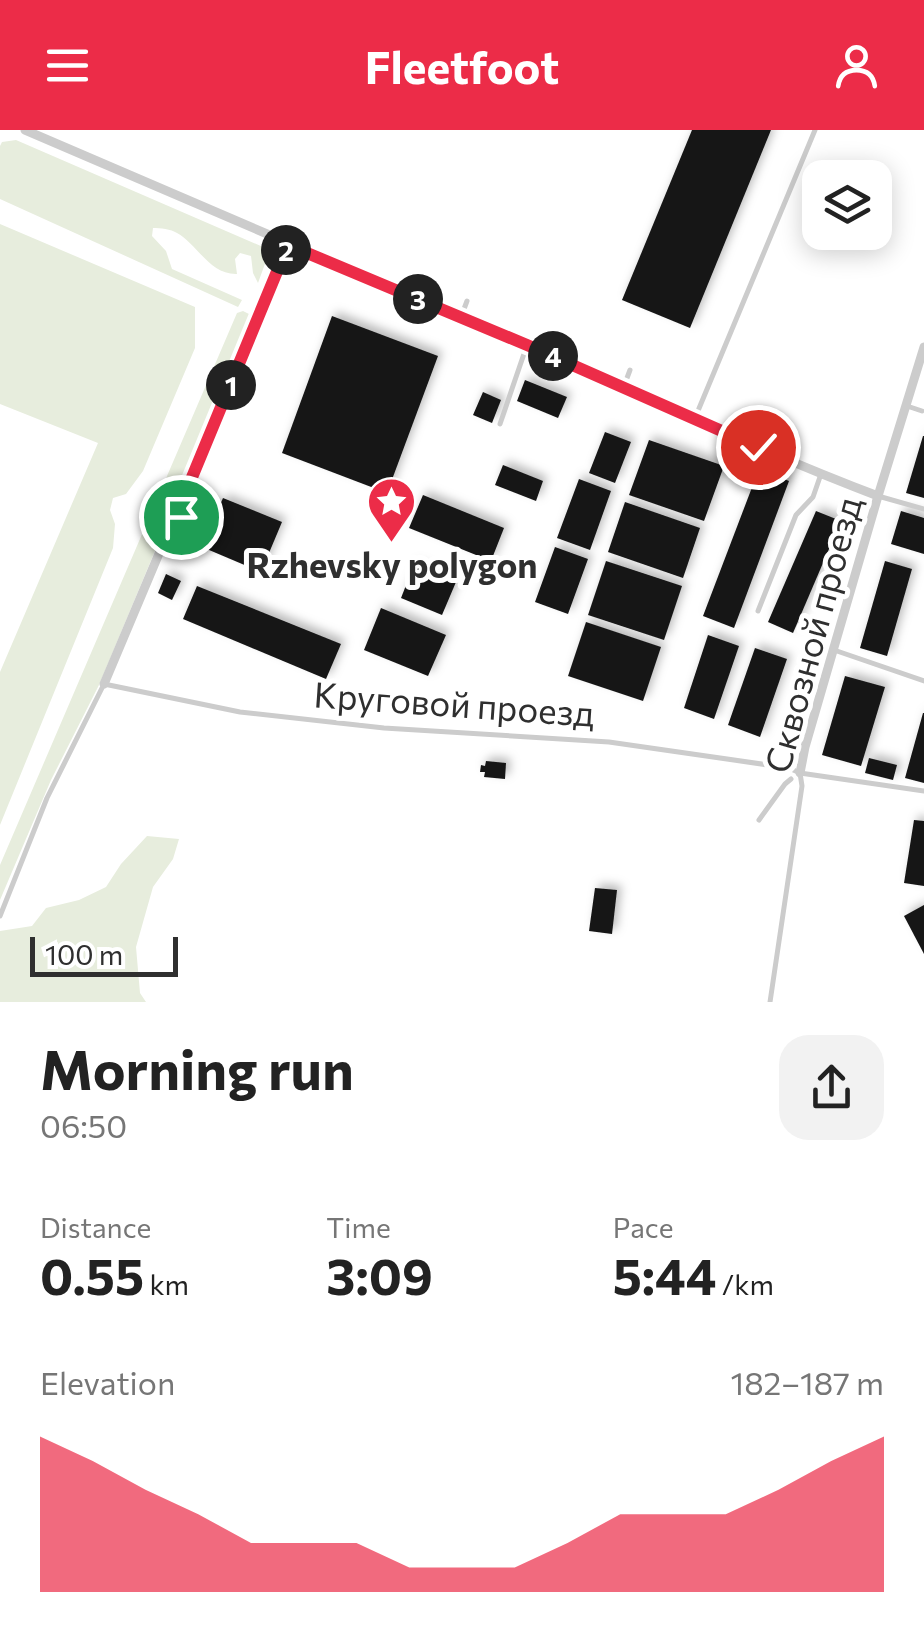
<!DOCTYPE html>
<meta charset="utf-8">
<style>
:root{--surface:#fff;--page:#f2f2f2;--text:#222;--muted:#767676;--accent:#ec2c48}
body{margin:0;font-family:Commissioner,sans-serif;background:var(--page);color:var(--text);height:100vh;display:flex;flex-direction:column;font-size:38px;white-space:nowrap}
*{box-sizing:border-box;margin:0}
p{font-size:32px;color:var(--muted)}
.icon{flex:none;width:55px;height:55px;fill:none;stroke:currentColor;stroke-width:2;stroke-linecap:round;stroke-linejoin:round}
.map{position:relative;height:872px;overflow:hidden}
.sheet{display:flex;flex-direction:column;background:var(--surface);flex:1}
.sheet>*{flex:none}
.fabs{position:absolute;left:802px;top:30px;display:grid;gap:20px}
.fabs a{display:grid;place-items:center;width:90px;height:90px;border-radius:20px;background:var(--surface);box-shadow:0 5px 25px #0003;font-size:50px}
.scale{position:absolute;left:30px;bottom:25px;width:148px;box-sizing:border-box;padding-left:10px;border:5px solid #2f2f2f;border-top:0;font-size:28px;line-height:35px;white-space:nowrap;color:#2f2f2f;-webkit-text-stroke:8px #fff;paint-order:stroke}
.pin{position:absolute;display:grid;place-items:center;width:85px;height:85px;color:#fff;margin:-42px;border:5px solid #fff;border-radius:50%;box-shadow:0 2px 10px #0007}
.km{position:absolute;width:50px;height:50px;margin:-25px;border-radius:50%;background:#222;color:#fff;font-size:28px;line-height:50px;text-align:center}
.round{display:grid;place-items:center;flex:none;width:105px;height:105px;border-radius:30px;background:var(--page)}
.overview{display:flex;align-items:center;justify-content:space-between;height:170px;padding:0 40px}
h1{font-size:55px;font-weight:700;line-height:75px}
.metrics{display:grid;grid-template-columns:repeat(3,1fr);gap:15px;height:170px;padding:10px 40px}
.metrics div{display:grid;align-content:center}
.metrics b{font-size:50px;font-weight:700}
.metrics small{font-size:28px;font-weight:400}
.metrics p{font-size:28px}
.chart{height:280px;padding:20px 40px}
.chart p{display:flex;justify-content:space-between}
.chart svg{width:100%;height:180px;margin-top:10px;fill:var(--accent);opacity:.7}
header{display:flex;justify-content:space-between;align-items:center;height:130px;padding:0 40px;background:var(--accent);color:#fff;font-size:45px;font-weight:700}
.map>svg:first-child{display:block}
.green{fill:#e7eddd}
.building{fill:#161616;filter:url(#shadow)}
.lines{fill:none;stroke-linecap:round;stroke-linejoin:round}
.service{stroke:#ccc;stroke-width:5}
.minor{stroke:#ccc;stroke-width:9}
.route-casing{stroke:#fff;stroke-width:20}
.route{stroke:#ec2c48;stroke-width:12}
.labels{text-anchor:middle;stroke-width:10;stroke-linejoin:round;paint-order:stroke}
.poi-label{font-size:35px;font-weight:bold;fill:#2f2f2f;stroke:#fff}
.street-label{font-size:35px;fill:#2f2f2f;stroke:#fff}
</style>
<header><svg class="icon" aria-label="menu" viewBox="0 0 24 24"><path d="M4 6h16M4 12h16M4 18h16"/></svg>Fleetfoot<svg class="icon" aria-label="person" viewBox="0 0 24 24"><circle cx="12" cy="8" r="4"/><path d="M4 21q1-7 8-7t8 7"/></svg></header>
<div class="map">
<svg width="924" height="872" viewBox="0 0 924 872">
<defs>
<filter id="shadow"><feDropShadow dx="4.5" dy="-4.5" stdDeviation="5" flood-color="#0004"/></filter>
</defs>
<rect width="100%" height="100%" fill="#fff"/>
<path class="green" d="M16,10L270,120L258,153L253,143L251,126L240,123L235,129L237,144C210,145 197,114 177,103C171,99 160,98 153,98L152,106L166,121L172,139L242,170L238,177L0,69V16L2,12Z
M0,94L195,177V218L143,341L126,364L113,368L110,380L115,394L113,418L0,695V542L98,313L0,274Z
M243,181L253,186L99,555L51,650L0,770V735L237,183Z
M147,706L179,709L173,729L153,757L136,817L140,863L146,872H0V801L32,796L46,778L79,770L106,757L121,734Z"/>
<path class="building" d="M692,0H771L690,198L622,170Z
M332,186L438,226L387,363L282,323Z
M525,250L567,267L558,288L517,271Z
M483,262L501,270L492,293L473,285Z
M605,302L631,312L615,353L589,343Z
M923,306H924V368L906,363Z
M649,310L724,336L704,391L629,365Z
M503,335L543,351L536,371L495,355Z
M759,339L789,351L734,498L703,486Z
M579,349L611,361L590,420L557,408Z
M423,365L504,398L491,431L409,398Z
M223,368L282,392L261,442L202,417Z
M625,372L700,398L683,448L608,422Z
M816,381L841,391L793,503L768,492Z
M901,381L924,388V424L891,414Z
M555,417L588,429L568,484L535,472Z
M606,431L682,456L664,510L588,485Z
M885,431L912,439L887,526L860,518Z
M414,435L456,452L442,485L401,468Z
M166,444L181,451L172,470L158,463Z
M197,456L341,514L326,549L183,489Z
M381,478L446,505L428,546L364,520Z
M586,492L661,517L643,571L568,546Z
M708,505L739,516L714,589L684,578Z
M755,518L787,529L760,607L728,595Z
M845,546L885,557L861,636L822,625Z
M923,583H924V653L905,648Z
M869,628L897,635L893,650L865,643Z
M486,631L506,633L505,649L484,647L485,642H480L481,635L485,636Z
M914,690L924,691V756L904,753Z
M595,758L617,760L612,804L589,801Z
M924,775V824L904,786Z"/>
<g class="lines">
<path class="service" d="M461,187L467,171
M624,256L630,240
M907,276L922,281
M695,288L815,0
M500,294L527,215
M753,330L759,317
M878,366L924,379
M758,481L796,385L813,367L821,344
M834,520L924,551
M759,690L785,654L791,649
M0,786L47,668L104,554L240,582L384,598L609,612L789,638L800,643L924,661
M770,872L802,656L800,643"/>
<path class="minor" d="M25,0C192,73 361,143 528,216C645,266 759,321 878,366
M104,554L289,115
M800,643L805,617L878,366L924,217"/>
</g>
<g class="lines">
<defs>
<path id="route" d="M181,387L176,386L288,115L527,215L758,317"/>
</defs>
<use href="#route" class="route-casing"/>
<use href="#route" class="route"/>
</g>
<defs>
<symbol id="sight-pin" viewBox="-11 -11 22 30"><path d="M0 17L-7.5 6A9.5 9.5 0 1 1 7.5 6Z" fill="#ec2c48" stroke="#fff"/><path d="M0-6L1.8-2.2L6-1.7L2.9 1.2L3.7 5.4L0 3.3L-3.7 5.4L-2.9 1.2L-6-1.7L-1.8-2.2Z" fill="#fff"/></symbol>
</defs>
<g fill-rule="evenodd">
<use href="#sight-pin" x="364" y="344" width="55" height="75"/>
</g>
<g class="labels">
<g class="poi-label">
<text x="392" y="448">Rzhevsky polygon</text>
</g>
<g class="street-label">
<text transform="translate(814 505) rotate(-75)" y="12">Сквозной проезд</text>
<text transform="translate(454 575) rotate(4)" y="12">Круговой проезд</text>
</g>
</g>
</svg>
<div class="fabs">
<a><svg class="icon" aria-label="layers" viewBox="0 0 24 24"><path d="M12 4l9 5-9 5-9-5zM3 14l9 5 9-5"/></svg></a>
</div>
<div class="scale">100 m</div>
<div class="pin" style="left:181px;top:387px;background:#1e9e55"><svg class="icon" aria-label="arrive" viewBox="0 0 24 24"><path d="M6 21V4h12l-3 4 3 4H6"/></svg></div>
<div class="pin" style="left:758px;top:317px;background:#d93025"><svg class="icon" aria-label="check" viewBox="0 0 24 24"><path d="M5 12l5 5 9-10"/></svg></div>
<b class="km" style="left:231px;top:255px">1</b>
<b class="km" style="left:286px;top:120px">2</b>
<b class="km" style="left:418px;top:169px">3</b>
<b class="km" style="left:553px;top:226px">4</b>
</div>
<section class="sheet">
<div class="overview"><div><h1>Morning run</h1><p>06:50</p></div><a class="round"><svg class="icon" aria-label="share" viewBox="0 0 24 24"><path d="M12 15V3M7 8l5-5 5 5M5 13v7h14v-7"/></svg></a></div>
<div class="metrics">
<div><p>Distance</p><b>0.55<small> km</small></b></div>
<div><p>Time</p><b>3:09</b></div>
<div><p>Pace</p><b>5:44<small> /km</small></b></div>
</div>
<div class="chart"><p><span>Elevation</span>182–187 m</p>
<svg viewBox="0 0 160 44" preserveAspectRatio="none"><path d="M0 44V6L10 12L20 19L30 25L40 32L50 32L60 32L70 38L80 38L90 38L100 32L110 25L120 25L130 25L140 19L150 12L160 6V44z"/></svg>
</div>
</section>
